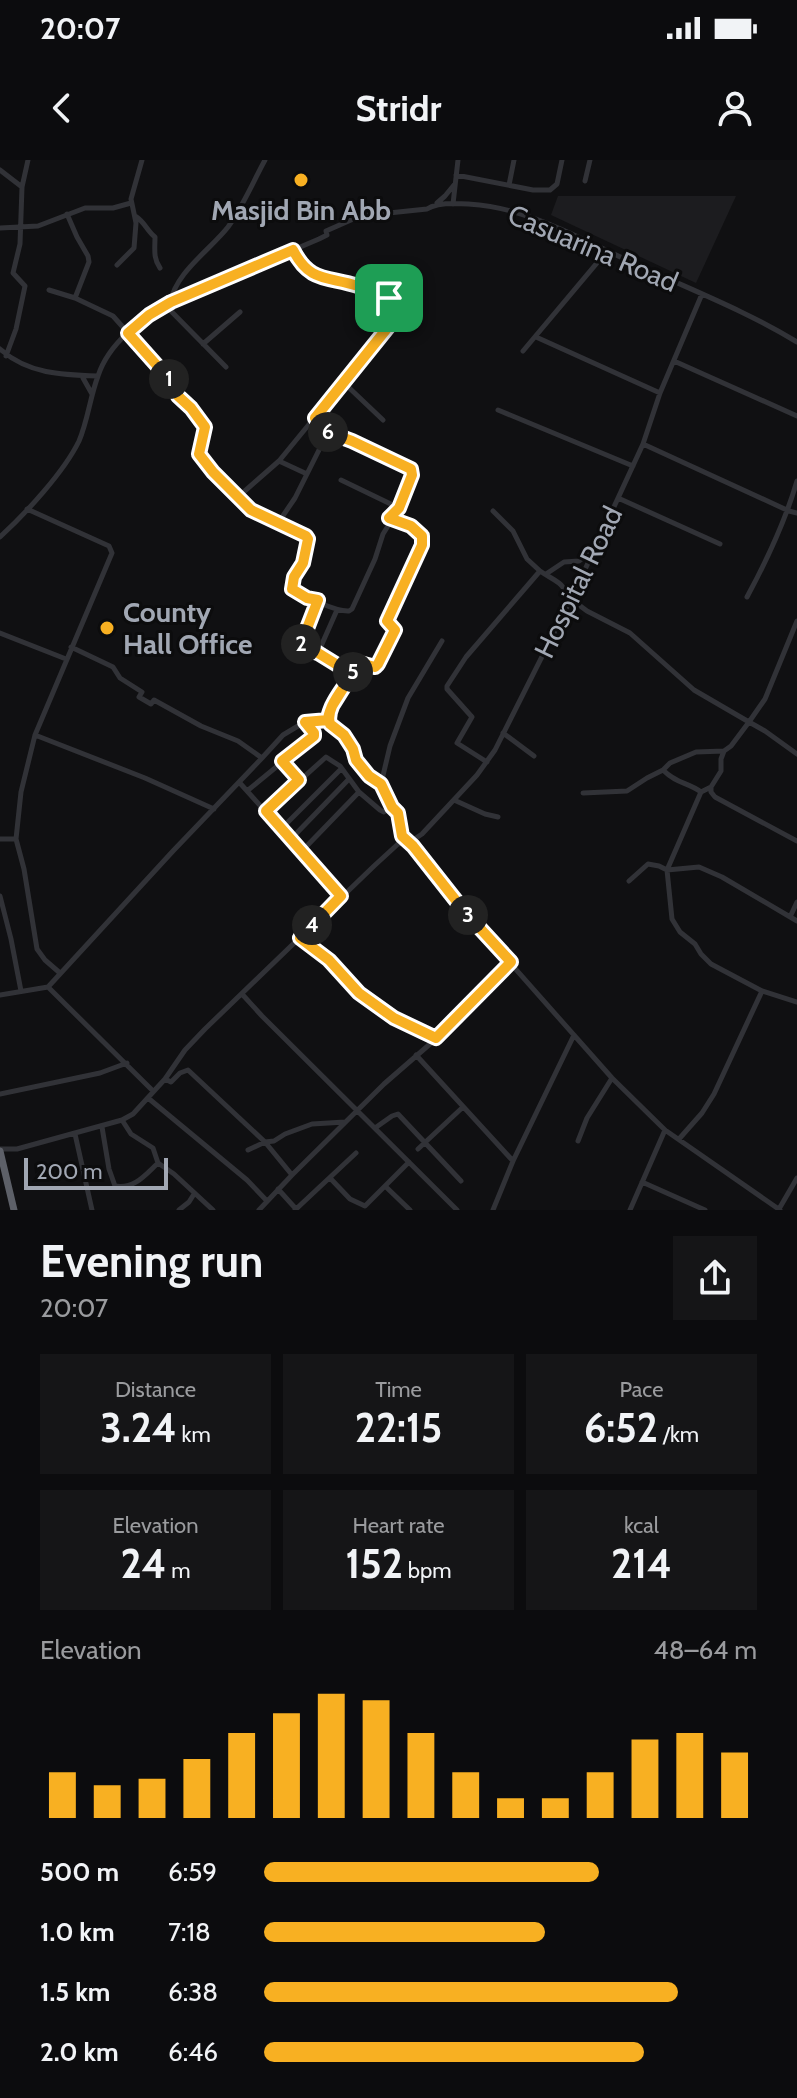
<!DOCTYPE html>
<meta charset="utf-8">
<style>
:root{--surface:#0c0c0e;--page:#151517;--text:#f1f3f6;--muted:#9a9b9e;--accent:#f8b022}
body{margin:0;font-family:Cabin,sans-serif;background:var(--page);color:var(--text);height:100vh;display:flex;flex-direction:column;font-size:30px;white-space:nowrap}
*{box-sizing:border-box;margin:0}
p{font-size:26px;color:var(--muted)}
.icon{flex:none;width:44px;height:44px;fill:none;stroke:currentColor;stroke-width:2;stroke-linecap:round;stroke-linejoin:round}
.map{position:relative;height:1050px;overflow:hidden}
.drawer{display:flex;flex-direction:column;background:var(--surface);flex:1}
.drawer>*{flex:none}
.scale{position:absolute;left:24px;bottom:20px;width:144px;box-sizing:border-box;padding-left:8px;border:4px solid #a1a7b3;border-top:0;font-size:22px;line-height:28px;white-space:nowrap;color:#a1a7b3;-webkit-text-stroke:6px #0c0c0d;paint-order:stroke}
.pin{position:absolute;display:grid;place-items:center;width:68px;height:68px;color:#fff;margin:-34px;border-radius:16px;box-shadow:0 4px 12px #0006}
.km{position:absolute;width:40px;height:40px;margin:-20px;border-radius:50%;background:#222;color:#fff;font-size:22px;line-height:40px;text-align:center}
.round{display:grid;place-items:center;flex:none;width:84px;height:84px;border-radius:0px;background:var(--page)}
.overview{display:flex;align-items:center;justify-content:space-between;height:136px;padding:0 40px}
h1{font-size:44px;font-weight:700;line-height:60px}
.metrics{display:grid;grid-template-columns:repeat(3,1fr);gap:12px;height:136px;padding:8px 40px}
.metrics div{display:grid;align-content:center;border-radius:0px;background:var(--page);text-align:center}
.metrics b{font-size:40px;font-weight:700}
.metrics small{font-size:22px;font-weight:400}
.metrics p{font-size:22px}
.chart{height:224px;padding:16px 40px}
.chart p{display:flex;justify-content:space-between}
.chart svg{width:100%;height:144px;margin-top:8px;stroke:var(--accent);stroke-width:6}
ul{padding:0 40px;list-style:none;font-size:26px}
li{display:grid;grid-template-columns:128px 96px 1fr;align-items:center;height:60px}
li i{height:20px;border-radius:10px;background:var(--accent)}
.status{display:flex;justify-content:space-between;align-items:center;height:56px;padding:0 40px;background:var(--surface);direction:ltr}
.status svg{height:22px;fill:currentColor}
header{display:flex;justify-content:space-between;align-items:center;height:104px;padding:0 40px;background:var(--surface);font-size:36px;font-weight:700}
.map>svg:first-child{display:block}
.built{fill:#1c1c1f}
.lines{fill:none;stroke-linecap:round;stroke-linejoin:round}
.minor{stroke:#313237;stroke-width:5}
.highway{stroke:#5d6068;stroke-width:7}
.route-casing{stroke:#fff;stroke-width:16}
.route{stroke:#f8b022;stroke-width:10}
.poi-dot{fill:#f8b022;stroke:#0c0c0d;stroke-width:3}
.labels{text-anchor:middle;stroke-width:6;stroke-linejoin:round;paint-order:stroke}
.poi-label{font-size:28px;font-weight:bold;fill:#a1a7b3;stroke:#0c0c0d}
.street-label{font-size:28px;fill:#a1a7b3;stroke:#0c0c0d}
</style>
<div class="status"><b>20:07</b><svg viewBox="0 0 49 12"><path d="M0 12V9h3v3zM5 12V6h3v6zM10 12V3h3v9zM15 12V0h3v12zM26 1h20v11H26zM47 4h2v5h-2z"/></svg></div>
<header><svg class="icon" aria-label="back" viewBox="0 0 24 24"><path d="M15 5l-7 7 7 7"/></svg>Stridr<svg class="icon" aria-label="person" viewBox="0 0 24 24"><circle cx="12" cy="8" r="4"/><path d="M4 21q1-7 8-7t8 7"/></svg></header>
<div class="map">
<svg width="797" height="1050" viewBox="0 0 797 1050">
<rect width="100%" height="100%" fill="#101012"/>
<path class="built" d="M558,36H736L696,123L551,55Z"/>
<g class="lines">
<path class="minor" d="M0,10L22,27
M456,15L533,30H550L557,24L562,0
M585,21L590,0
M509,25L514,0
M437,43L445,36L454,25
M453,44L458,0
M67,54L77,77L88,96L89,102L75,138
M135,56C145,62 147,71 155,77C155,89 153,98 160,108
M0,68L38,66L85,48H113L131,43
M117,105L134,88L136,63L131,39L142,0
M49,130L75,138L113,156L169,219L178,236L191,248L205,267L199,294L213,312L238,337L279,301L396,158C396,153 397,150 395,145C387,127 329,123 313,114C302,108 298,100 293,90
M171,142C174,114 211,89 228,67C243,46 253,22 265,0
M165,145L226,207
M536,177L660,233
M203,184L240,152
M0,189C28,214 62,215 98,216
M523,191L607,91
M6,196L16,169L25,126L13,113L20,84L22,27L28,0
M674,201L797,256
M83,218L92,234
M343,222L383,260
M498,250L633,306
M643,284L789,351L797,353
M279,301L307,314
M341,320L399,348
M238,337L254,352L306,376L308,379L303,403L294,417L292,429C302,436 337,452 349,451L352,449L375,399L383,374L388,366L389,358L399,348L412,312L410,308L343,277L328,272
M618,338L720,384
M27,349L109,386L112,393L35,575L21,632L16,679L24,709L37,789L45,800L60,813
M493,351L513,371L527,399L540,411
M389,358L411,366L422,376V385L387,461L395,470L378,504L375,507L360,503L357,506L332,546L328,556L330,564L344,575L353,589L356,600L369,616L381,624L392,647L398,653L402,676L413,686L465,752L612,918L665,970L780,1050
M278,363L295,338L328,272L320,260L315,258
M0,377C26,353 64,312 79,281C88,260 90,237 98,216C109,182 142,159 171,142L319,79L327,75L326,71L360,56L427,49C443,38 493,46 511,51C557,64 599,88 642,107C694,131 748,152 797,182
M546,414L564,402L579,401L593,390
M747,437C767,400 785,362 797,321
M571,439L587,451L630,473L694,530L749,562L731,586L724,591L721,599V611L711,627V632L715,637L797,681
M318,440L301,484L305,489L318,493L352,514
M797,461L765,539L749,562L765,571L797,594
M0,473L66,499
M318,493L337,450
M503,573L534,596
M35,575L145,618L214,649
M262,598L283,575L303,563L328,560
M282,601L299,620
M487,602L457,583L472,557L447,529V526L466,497L540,411C557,423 566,421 568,445
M663,610C677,624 687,622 701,632
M239,622L341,736
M381,624L390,586L408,538L442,481
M711,627L701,632L667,710L672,759L680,772L695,784L701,794L711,804L762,831L797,842
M247,631L314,576V573L305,562
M583,633L627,631L647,618L663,610L670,603L696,592L724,591
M454,640L485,654L498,657
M266,651L326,597L340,606L359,632L380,650L384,652L392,647
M281,669L341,609
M0,679H16
M290,680L349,619
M301,692L359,632
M629,721L648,704L659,706L667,710L699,707L722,717L797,761
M0,736L11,779L21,831
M790,757L797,742
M300,778L329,800L359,833L394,858L436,878
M48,827L153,931
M242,834L262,856L457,1050
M0,835L48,827L173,691L262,598L238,581L201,566L154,540L151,544L139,537L142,532L120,518L113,507L71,487
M416,895L513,1001
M165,919L171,922L180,913L188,910L265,982L292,1015
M0,934L100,913L127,903
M148,938L247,1020L267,1041
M122,960L131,974L153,988L158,1003
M102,967L109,1009L115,1026C135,1029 145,1015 158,1003L174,1014L213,1050
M375,968L392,956L398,954L461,1021
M75,974L92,1050
M679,979L702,953L714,934L762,831
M578,981L587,958L612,918
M0,989H17L122,960L133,954L165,919L185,890L205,869L374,706L398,684L413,680L422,674L477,615L495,590L576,429L643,284L660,233L702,134
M418,989L463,947
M248,990L265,982L274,981L285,974L312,964L345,962
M330,1018L350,1039L365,1046L409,1002
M642,1022L705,1050
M385,1026L410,1050
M278,1029L296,1049
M779,1049L797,1018
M179,1050L189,1042L194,1034
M259,1050L292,1015L384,924L430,884L511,802
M295,1050L356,993
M493,1050L513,1001L574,875
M630,1050L665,970"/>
<path class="highway" d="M0,991L14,1050"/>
</g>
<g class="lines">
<defs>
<path id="route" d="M389,138C378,134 368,129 358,126C327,116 310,123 293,90L171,142L149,155L128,173L169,219L178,236L191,248L205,267L199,294L213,312L251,350L306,376L308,379L303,403L294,417L292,429L307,438L318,440L301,484L305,489L318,493L352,514C344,529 325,547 330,564L344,575L353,589L356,600L369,616L381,624L392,647L398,653L402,676L413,686L465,752L511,802L436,878L394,858L359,833L329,800L300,778L341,736L266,651L299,620L282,601L314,576V573L305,562L328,560C328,555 330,551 332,546L357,506L360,503L375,507L378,504L395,470L387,461L422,385V376L411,366L389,358L399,348L412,315L411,309L352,281L328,272L320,260L315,258L393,161C399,153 397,144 389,138"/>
</defs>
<use href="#route" class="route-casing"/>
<use href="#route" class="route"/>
</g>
<g class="poi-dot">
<circle cx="301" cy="20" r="8"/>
<circle cx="107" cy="468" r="8"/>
</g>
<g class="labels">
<g class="poi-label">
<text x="301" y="60">Masjid Bin Abb</text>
<text x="123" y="462" text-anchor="start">County<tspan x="123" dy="32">Hall Office</tspan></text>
</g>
<g class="street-label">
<text transform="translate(593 88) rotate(23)" y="10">Casuarina Road</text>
<text transform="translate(578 422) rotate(-64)" y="10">Hospital Road</text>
</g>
</g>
</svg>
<div class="scale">200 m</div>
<div class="pin" style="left:389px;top:138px;background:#1e9e55"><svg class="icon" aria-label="arrive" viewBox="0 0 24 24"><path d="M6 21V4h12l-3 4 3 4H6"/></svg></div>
<b class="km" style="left:169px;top:219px">1</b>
<b class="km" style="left:301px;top:484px">2</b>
<b class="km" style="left:468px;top:755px">3</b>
<b class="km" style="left:312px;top:765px">4</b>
<b class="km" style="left:353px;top:512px">5</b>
<b class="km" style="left:328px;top:272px">6</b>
</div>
<section class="drawer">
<div class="overview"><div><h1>Evening run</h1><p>20:07</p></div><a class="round"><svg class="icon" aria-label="share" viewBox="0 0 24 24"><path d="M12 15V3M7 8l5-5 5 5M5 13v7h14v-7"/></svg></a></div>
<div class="metrics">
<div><p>Distance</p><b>3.24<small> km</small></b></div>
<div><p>Time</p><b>22:15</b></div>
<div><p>Pace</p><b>6:52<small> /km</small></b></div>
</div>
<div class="metrics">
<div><p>Elevation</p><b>24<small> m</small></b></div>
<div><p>Heart rate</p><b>152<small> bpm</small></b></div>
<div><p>kcal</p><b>214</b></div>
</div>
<div class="chart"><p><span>Elevation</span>48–64 m</p>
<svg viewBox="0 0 160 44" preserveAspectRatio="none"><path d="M5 44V30M15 44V34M25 44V32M35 44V26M45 44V18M55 44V12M65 44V6M75 44V8M85 44V18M95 44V30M105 44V38M115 44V38M125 44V30M135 44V20M145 44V18M155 44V24"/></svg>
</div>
<ul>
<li><b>500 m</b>6:59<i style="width:68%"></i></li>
<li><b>1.0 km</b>7:18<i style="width:57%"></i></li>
<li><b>1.5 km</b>6:38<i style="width:84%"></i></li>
<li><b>2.0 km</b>6:46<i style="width:77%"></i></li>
</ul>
</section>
